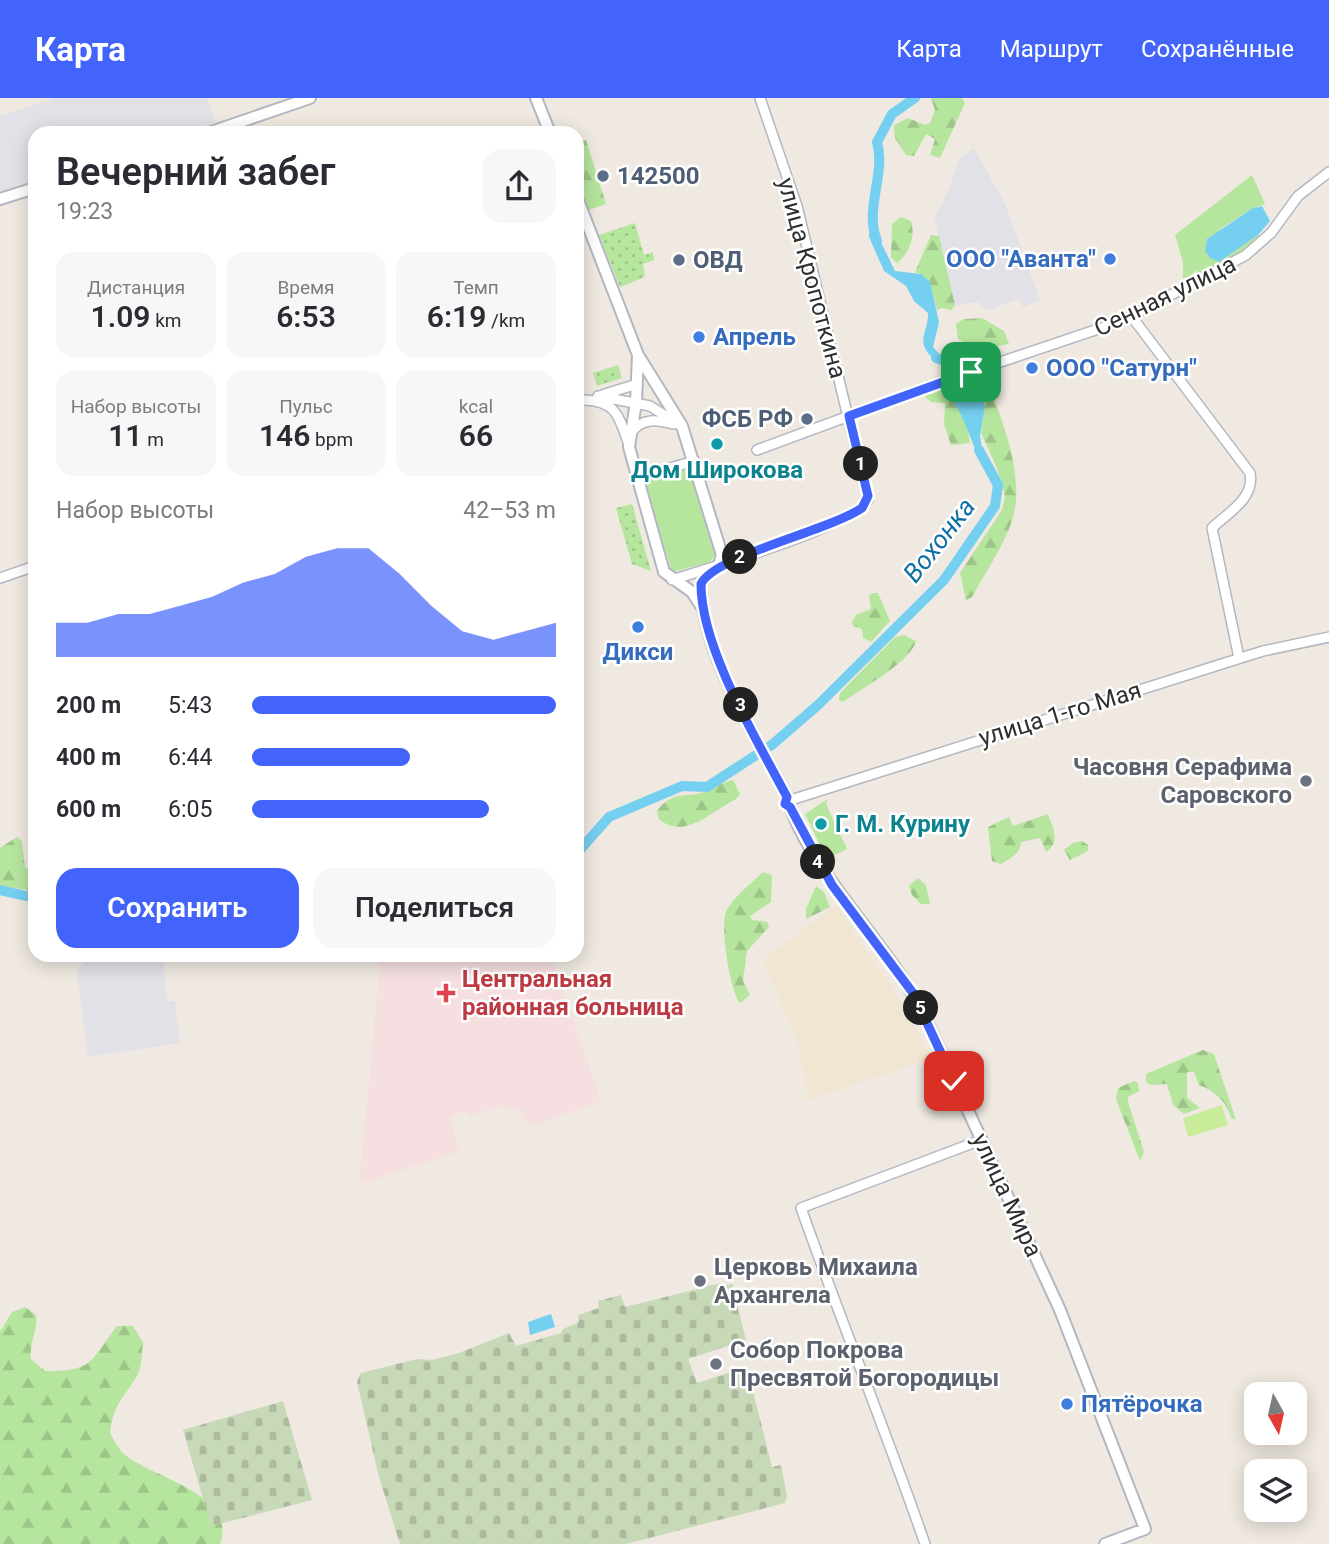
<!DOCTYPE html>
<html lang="ru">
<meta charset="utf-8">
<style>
:root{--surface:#fff;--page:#f7f7f7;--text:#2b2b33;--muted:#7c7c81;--accent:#4264fb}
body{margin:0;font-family:Roboto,sans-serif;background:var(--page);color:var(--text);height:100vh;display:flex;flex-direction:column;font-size:26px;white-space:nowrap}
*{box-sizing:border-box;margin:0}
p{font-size:23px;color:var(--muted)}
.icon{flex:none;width:38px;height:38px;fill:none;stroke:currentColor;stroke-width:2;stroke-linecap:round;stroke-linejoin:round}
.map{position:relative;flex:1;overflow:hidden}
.details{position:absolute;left:28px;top:28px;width:556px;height:836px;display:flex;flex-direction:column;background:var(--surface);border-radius:21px;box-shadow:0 4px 18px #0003}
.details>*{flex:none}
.needle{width:46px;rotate:172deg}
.buttons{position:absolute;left:1244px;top:1284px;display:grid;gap:14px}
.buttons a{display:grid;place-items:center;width:63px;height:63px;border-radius:14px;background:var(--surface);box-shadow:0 4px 18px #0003;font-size:35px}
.pin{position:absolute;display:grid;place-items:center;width:60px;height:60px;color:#fff;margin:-30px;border-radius:14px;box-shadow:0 4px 10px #0006}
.km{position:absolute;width:35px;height:35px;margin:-18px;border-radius:50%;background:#222;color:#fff;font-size:19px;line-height:35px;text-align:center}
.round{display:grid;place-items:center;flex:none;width:74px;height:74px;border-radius:21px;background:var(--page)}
.head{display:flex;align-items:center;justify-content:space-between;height:119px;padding:0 28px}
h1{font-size:38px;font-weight:600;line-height:52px}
.metrics{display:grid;grid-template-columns:repeat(3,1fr);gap:10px;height:119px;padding:7px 28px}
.metrics div{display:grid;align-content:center;border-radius:18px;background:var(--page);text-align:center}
.metrics b{font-size:30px;font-weight:600}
.metrics small{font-size:19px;font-weight:400}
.metrics p{font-size:19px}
.chart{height:196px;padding:14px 28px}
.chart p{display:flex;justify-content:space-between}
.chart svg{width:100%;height:126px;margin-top:7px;fill:var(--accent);opacity:.7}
.primary-button{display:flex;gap:14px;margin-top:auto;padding:14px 28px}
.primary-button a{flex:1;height:80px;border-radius:21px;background:var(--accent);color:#fff;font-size:28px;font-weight:600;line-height:80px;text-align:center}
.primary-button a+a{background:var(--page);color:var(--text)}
ul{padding:0 28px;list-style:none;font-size:23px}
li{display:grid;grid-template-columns:112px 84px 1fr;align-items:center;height:52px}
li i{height:18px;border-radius:9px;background:var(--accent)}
header{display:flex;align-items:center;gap:42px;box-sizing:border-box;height:98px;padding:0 35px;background:var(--accent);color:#fff}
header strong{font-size:33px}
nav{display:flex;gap:38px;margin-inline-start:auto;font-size:24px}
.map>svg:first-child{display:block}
.industrial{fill:#e3e1e8}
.education{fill:#f0e6d1}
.medical{fill:#f5dfe0}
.grass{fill:url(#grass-dots)}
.forest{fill:url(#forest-firs)}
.cemetery{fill:url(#cemetery-stones)}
.park{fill:#b6e59e}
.pitch{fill:#c9ec9a}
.water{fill:#75cff0}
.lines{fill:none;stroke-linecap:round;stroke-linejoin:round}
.river{stroke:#75cff0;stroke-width:10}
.tertiary-casing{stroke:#b4b7c1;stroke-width:12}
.secondary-casing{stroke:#b4b7c1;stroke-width:14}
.tertiary{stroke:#fff;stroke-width:9}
.secondary{stroke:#fff;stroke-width:10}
.route-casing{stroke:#fff;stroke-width:14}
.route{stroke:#4264fb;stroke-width:9}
.service-dot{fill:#5c6f8a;stroke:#fff;stroke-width:2.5}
.shop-dot{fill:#3f7fe0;stroke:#fff;stroke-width:2.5}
.culture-dot{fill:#0f9aa8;stroke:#fff;stroke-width:2.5}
.worship-dot{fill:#6b7280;stroke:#fff;stroke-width:2.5}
.health-dot{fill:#e0444e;stroke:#fff;stroke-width:2.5}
.labels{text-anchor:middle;stroke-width:5;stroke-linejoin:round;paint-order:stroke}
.service-label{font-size:24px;font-weight:bold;fill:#4e5e75;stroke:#fff;text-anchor:start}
.shop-label{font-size:24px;font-weight:bold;fill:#366cbe;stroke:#fff;text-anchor:start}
.street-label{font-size:24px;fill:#2e2e2e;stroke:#fff}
.culture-label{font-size:24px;font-weight:bold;fill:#0d838f;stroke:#fff}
.worship-label{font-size:24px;font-weight:bold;fill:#5b616d;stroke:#fff;text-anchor:start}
.health-label{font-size:24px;font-weight:bold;fill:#be3a42;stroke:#fff;text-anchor:start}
.water-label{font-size:26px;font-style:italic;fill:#0d6fa3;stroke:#fff}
</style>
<header>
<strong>Карта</strong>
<nav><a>Карта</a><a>Маршрут</a><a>Сохранённые</a></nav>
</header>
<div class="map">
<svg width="1329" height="1446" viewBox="0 0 1329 1446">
<defs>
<pattern id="grass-dots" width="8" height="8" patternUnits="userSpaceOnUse" patternTransform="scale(1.75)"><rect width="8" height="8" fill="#b6e59e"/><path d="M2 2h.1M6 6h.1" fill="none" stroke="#9dc588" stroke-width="1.8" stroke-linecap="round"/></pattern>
<pattern id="forest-firs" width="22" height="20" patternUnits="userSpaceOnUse" patternTransform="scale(1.75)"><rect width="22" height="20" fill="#b6e59e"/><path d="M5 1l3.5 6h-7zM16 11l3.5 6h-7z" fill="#9dc588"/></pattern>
<pattern id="cemetery-stones" width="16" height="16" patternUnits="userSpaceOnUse" patternTransform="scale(1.75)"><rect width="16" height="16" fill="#c8d9b8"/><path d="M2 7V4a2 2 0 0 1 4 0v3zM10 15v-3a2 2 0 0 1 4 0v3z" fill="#acbb9e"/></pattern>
</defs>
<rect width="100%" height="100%" fill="#efe9e1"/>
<path class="industrial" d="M56,0H207L215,24L182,35H35V83L0,94V18Z
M974,50L1006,108L1040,203L1023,209L1019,201L986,213L978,204L955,207L934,118L944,103L960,60Z
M90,858H163L167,903H175L180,945L88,959L77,873Z"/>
<path class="education" d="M836,808L893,891L932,960L808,1002L799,947L763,861Z"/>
<path class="medical" d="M381,858H551L601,1003L530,1029L519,1011L506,1012L503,1008L468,1018L467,1013L450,1018L460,1053L359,1086Z"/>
<path class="grass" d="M635,125L644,157L653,154L654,162L643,166L645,179L620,189L599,137Z
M618,267L622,280L597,288L593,275Z
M632,406L651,473L632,466L616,410Z"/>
<path class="forest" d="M931,0H962L965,5L940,60L930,57L935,41L926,36L914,58L906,57L895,40L894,27L908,20L925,27L930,25L935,12Z
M586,42L606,106L589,112L578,81V45Z
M901,119L911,123C916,138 909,156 897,165L891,159L892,126Z
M931,137L939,138L955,207L951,212L942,210L937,212C933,198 932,179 915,174Z
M982,220L1004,233L1009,246L976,252L958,241L956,226L964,221Z
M974,280L987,282C1002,322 1026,379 1012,423C1003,449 985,475 972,499L966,502L960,475L1002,412L1005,398L997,370L981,335L985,309L981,295L970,285Z
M940,286L956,297L955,306L966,321L970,345L951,347L944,326L945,305L931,304L920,294Z
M872,495H878L890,523L871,544L863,540L862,531L853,528L852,524L856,517L871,511L869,498Z
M904,537L916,543C911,564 862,590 843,604L839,602L840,595L895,539Z
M733,682L740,696L736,701C712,713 684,743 659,721L657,713C673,691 688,701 707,693C717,689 722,684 733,682Z
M1048,716C1053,730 1061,744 1046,754L1040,740L1021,744C1020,756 1011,760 1001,766L992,763L988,729L1009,719L1013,728Z
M17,739L22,743L25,769L35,774V793L0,788V750Z
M1082,743L1088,747V753L1070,762L1064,752L1073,745Z
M763,774L772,777L771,804L750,818L752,822L767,824L769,829L747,853L743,883L750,897L740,905C730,894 720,828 726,814C732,800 752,785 763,774Z
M918,780L926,787L930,806H921L912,797L909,788Z
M816,788L824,794L830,809L806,821V811Z
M1203,952L1214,956L1236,1022L1231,1020C1227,1004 1214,992 1199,987L1194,974H1187V1000L1200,1010L1184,1016L1173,1007L1167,986L1151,987L1146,984V976Z
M1134,983L1138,985L1139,993L1128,999V1004L1144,1054L1140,1063L1116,1001L1118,990Z
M25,1209L36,1217C38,1233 29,1244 31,1261L45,1273C95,1273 89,1264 117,1228H133L143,1244C142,1254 142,1269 137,1278C123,1301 114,1304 110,1335C114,1342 119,1352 125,1357C153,1380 238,1396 220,1446H0V1234L12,1214Z"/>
<path class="cemetery" d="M721,1185L722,1188L732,1186L746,1242L688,1261L697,1285L747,1269L772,1369L781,1367L787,1398L785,1405L626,1446H400L379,1379L357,1284L361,1275L417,1261L432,1262L459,1255L509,1235L516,1248L561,1235L563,1231L579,1224L578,1217L599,1210L598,1203L621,1197L625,1209Z
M283,1303L312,1402L211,1428L183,1332Z"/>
<path class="park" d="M1252,77L1265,106L1253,110L1220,131L1219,164L1253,140L1258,137L1259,139L1230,162L1202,174H1197V171L1188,181H1183V164L1175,137Z
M687,366L715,457L710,464L672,474L642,378Z
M828,701L826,706L847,751L827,761L805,716Z"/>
<path class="pitch" d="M1222,1007L1228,1027L1188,1039L1183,1020Z"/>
<path class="water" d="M1262,108L1270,123L1258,137L1219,164L1210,160L1205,153L1207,141L1253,110Z
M874,130L895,173L921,176L930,184L939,224L933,249L941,258L953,259L949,264L937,263C912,245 929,235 928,215L914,203L906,188L884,173L869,139V133Z
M968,290L981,295L985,309L980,338L984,363L980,362C971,343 966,324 955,306L956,297Z
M551,1216L555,1229L530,1237L528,1224Z"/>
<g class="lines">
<path class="river" d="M877,143C864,111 886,76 877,44L892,16L915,0
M936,260L951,265L968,303
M578,754L609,719L682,688L707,689L773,646L818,607L944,482L995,408L998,387L979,352
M0,792L35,800"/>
<defs>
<path id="tertiary" d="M1132,219L1250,375C1255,400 1229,414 1212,430L1239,560
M602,297L637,286
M598,298L650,308L680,327
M584,302C617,303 619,319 629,347
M631,335C642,319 658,322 673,326
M757,352L941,284L1122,223L1246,157L1271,135L1298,98L1329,74
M637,379L695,363
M0,480L35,468
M672,482C708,470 852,429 868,402L797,108L760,0
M794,701L1263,553L1329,539
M925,1446C886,1333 841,1223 801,1110L981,1042"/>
<path id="secondary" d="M536,0L550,35
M208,35L310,0
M0,101L35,90
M578,102L638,257L682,328L722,457L718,470L708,476L701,486C700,551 757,641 787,699
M638,257L636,304L629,349L664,474L692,494L701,508
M790,709C820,786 884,841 922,913L1060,1212L1145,1431L1105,1446"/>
</defs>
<use href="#tertiary" class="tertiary-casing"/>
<use href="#secondary" class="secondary-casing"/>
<use href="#tertiary" class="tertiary"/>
<use href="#secondary" class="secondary"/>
</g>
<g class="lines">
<defs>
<path id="route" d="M954,983L913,895L832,787L790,709L785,706L787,699C757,642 701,550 701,486C714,458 828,433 862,410L868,398L849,318L971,274"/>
</defs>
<use href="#route" class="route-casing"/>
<use href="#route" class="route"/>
</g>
<g class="service-dot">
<circle cx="603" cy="78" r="7"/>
<circle cx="679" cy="162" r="7"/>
<circle cx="807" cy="321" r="7"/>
</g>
<g class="shop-dot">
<circle cx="1110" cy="161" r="7"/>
<circle cx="699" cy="239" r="7"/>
<circle cx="1032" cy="270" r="7"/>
<circle cx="638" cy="529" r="7"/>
<circle cx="1067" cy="1306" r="7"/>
</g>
<g class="culture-dot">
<circle cx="717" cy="346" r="7"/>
<circle cx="821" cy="726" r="7"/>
</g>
<g class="worship-dot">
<circle cx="1306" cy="683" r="7"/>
<circle cx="700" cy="1183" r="7"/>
<circle cx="716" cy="1266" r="7"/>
</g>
<path class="health-dot" d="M442.5 884.5h7v7h7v7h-7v7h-7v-7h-7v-7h7z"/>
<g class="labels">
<g class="service-label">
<text x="617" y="86">142500</text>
<text x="693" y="170">ОВД</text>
<text x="793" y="329" text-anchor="end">ФСБ РФ</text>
</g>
<g class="shop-label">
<text x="1096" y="169" text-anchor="end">ООО "Аванта"</text>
<text x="713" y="247">Апрель</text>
<text x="1046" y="278">ООО "Сатурн"</text>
<text x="638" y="562" text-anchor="middle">Дикси</text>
<text x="1081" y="1314">Пятёрочка</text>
</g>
<g class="street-label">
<text transform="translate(812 180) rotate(75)" y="8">улица Кропоткина</text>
<text transform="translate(1165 198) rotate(-26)" y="8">Сенная улица</text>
<text transform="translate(1060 616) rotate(-17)" y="8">улица 1-го Мая</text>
<text transform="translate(1007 1097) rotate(65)" y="8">улица Мира</text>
</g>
<g class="culture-label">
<text x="717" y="380">Дом Широкова</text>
<text x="835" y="734" text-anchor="start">Г. М. Курину</text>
</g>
<g class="worship-label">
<text x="1292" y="677" text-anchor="end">Часовня Серафима<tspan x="1292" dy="28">Саровского</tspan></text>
<text x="714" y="1177">Церковь Михаила<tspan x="714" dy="28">Архангела</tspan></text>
<text x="730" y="1260">Собор Покрова<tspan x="730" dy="28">Пресвятой Богородицы</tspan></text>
</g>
<g class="health-label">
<text x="462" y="889">Центральная<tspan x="462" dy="28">районная больница</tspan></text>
</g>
<g class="water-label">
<text transform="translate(939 442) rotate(-52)" y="9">Вохонка</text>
</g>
</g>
</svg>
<div class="buttons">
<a><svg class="needle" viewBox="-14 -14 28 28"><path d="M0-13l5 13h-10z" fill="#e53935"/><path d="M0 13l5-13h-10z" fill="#7c7c81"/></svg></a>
<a><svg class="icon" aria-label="layers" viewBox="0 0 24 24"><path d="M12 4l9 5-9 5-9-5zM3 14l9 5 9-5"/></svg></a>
</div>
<div class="pin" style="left:971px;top:274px;background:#1e9e55"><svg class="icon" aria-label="arrive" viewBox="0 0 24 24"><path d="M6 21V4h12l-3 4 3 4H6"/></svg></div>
<div class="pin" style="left:954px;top:983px;background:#d93025"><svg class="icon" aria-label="check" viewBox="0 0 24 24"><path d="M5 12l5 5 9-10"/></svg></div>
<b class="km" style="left:861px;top:366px">1</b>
<b class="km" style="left:740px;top:459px">2</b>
<b class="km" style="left:741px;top:607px">3</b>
<b class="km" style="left:818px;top:764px">4</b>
<b class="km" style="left:921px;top:910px">5</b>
<section class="details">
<div class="head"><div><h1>Вечерний забег</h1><p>19:23</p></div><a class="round"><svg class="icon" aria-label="share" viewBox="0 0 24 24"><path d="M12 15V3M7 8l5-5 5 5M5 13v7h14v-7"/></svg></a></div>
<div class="metrics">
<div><p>Дистанция</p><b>1.09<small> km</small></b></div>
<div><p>Время</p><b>6:53</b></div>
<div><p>Темп</p><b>6:19<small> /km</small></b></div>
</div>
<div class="metrics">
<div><p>Набор высоты</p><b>11<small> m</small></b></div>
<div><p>Пульс</p><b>146<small> bpm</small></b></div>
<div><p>kcal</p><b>66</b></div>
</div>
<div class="chart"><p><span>Набор высоты</span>42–53 m</p>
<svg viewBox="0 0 160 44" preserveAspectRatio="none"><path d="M0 44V32L10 32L20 29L30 29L40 26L50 23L60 18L70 15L80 9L90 6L100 6L110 15L120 26L130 35L140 38L150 35L160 32V44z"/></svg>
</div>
<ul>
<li><b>200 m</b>5:43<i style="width:100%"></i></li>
<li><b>400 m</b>6:44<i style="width:52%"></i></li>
<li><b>600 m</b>6:05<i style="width:78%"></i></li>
</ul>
<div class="primary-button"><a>Сохранить</a><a>Поделиться</a></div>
</section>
</div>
